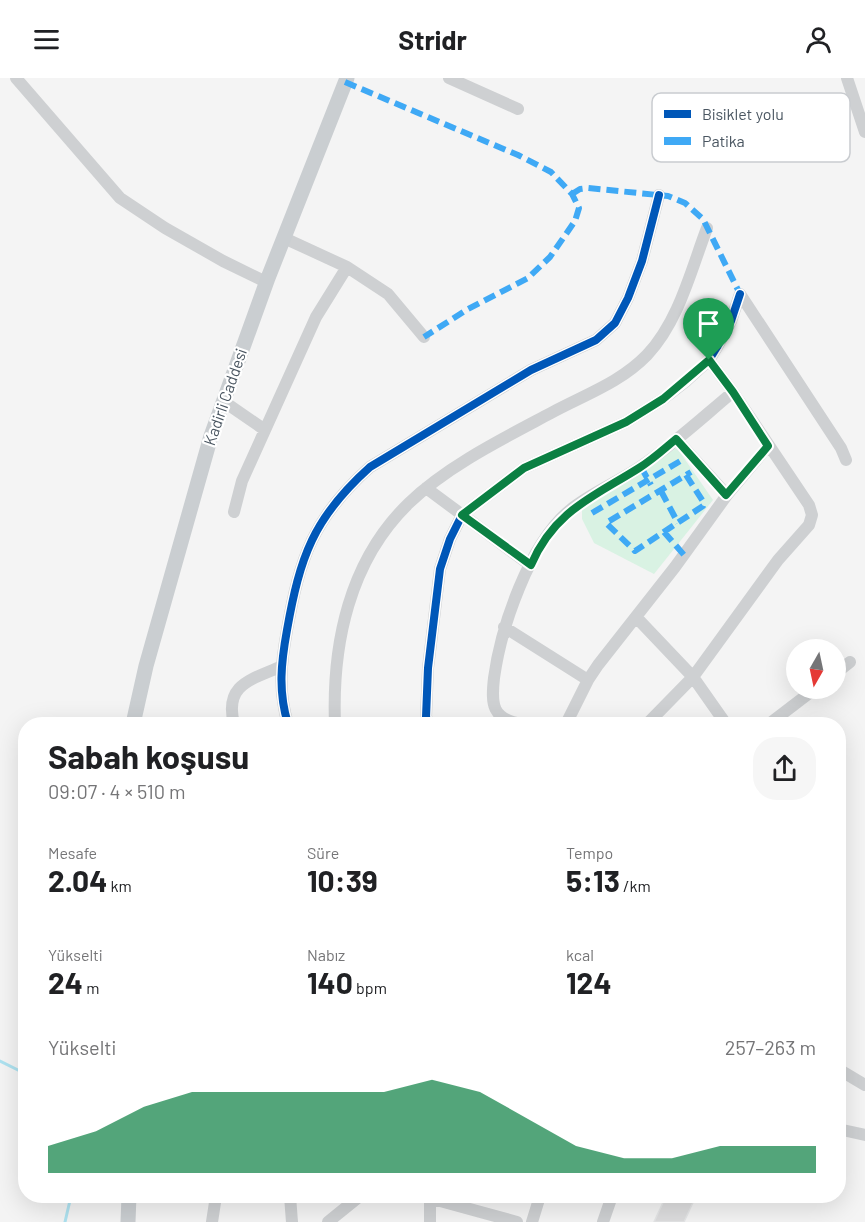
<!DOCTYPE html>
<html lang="tr">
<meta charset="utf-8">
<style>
:root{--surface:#fff;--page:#f6f6f6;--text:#202124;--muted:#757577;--accent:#0b8043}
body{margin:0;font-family:Barlow,sans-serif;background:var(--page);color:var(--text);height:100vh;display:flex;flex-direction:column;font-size:22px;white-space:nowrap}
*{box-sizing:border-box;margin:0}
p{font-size:20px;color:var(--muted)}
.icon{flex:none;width:33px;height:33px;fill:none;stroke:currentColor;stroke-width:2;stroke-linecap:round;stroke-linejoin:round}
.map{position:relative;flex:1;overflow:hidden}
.sheet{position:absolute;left:18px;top:639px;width:828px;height:486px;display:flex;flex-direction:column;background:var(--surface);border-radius:24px;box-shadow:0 6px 24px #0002}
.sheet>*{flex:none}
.needle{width:39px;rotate:189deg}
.tools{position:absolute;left:786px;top:561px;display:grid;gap:12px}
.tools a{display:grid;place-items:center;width:60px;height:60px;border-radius:50%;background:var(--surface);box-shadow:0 6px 24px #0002;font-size:30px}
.pin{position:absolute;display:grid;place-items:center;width:51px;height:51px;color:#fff;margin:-62px -26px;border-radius:50% 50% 50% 0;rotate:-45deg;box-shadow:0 0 6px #0007}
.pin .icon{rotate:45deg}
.round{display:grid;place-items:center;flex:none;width:63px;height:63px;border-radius:24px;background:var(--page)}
.overview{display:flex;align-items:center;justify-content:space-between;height:102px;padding:0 30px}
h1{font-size:33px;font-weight:700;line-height:45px}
.stats{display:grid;grid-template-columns:repeat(3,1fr);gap:9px;height:102px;padding:6px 30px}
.stats div{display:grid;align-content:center}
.stats b{font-size:30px;font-weight:700}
.stats small{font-size:16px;font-weight:400}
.stats p{font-size:16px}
.chart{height:168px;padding:12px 30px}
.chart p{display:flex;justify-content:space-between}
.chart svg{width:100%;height:108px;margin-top:6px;fill:var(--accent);opacity:.7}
header{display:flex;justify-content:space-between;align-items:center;height:78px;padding:0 30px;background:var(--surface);font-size:27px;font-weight:700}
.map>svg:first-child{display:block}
.green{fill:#d9f2e3}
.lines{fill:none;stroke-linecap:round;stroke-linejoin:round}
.stream{stroke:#aee2f0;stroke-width:3}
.building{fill:#ddddde;stroke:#e5e6e7;stroke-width:1.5}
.minor{stroke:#ced0d2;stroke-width:12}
.major{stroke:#caced1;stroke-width:15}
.quiet{stroke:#3fa9f5;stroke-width:6;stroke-dasharray:12 6;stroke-linecap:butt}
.cycleway-casing{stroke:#fff;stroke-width:11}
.cycleway{stroke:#0057b8;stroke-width:8}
.route-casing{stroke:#fff;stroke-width:12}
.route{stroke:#0b8043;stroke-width:8}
.labels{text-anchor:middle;stroke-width:4.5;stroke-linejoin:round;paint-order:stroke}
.street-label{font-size:16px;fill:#4a5661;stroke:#fff}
.key{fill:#fff;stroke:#c9ccd0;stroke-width:1.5}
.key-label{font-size:16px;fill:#4a5661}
</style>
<header><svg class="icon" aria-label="menu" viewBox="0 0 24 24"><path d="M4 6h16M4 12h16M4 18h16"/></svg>Stridr<svg class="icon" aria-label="person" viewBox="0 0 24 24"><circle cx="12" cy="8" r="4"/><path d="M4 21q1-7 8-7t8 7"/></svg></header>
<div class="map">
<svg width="865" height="1144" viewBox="0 0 865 1144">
<rect width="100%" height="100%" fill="#f4f4f4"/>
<path class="green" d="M677,370L713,422L654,496L594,465L582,441V424Z"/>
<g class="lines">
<path class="stream" d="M0,983L26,996
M65,1144L71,1118"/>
</g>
<path class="building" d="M666,1118H696L684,1144H654Z"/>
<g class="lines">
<path class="minor" d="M16,0L120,120L165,150L223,183L266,204
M449,0L518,31
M847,0L865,54
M284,160L347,189L388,216L424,259
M740,216L841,370L846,382
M223,323L265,352
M676,361L727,417
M426,410L530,487
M234,434L242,403L316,239L347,189
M636,539L693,599L726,646
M504,549L588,602
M836,595L850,584
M234,646C224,607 250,602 280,589
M288,646C278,613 281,585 287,552C300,479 313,440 370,389L531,292L596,262L615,245L628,220L642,183L659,117
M335,646C332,566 349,483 409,425C447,388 504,360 551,335C584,317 620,305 647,277C679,243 691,192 707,150
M429,646L426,639L428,590L440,491L450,461L462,437L524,390L626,344L663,321L685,304L709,282L717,269L731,243L740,216
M522,646C492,641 491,627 494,600C501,549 529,466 570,432C591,415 618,404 640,389C673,367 703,339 733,314
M566,646L588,602L598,587L675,489L727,417L768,368
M647,646L693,599L778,482L809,447L812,437L809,427L733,314L709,282
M769,646L816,610
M838,991L865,1007
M838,1051L865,1057
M290,1118L292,1144
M422,1118L517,1144
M430,1118V1144
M212,1144L216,1118
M328,1144L360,1118
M532,1144L540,1118
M603,1144L612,1118"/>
<path class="major" d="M133,646L146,588L211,358L268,200L347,0
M128,1144L129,1118"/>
<path class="quiet" d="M345,4L518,77L551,94L572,116L579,130L575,143L550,179L528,200L468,231L424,259
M572,116L580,111L588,110L668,118L685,125L703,141L740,216
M641,389L651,407
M686,397L704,425L703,428L635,473L606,445L691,394
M661,413L678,445
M592,435L682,382
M664,454L684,477"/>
<defs>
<path id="cycleway" d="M288,646C278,613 281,585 287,552C300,479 313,440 370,389L531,292L596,262L615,245L628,220L642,183L659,117
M429,646L426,639L428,590L440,491L450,461L462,437L524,390L626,344L663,321L685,304L709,282L717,269L731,243L740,216"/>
</defs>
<use href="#cycleway" class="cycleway-casing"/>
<use href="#cycleway" class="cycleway"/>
</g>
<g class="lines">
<defs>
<path id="route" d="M709,282L733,314L768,368L726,417L676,361C664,371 652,382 639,390C593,419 554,433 531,487L462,437L524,390L626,344L663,321Z"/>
</defs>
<use href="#route" class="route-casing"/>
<use href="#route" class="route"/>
</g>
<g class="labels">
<g class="street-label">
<text transform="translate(225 319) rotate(-71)" y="6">Kadirli Caddesi</text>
</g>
</g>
<rect x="652" y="15" width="198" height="69" rx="9" class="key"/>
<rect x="664" y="32" width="27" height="8" fill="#0057b8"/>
<rect x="664" y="59" width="27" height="8" fill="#3fa9f5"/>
<g class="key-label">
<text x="702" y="42">Bisiklet yolu</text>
<text x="702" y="69">Patika</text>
</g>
</svg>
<div class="tools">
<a><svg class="needle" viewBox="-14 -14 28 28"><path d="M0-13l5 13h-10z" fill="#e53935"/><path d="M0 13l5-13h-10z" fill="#757577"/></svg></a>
</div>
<div class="pin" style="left:709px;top:282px;background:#1e9e55"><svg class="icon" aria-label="arrive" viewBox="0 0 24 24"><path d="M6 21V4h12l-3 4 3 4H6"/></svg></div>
<section class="sheet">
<div class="overview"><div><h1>Sabah koşusu</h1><p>09:07 · 4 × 510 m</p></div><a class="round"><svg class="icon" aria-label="share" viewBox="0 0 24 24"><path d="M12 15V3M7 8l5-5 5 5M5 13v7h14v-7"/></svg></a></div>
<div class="stats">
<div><p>Mesafe</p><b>2.04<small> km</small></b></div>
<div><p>Süre</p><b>10:39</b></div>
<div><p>Tempo</p><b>5:13<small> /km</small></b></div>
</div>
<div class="stats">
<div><p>Yükselti</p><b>24<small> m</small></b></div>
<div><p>Nabız</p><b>140<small> bpm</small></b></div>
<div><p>kcal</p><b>124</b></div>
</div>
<div class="chart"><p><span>Yükselti</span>257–263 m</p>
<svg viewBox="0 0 160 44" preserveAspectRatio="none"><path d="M0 44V33L10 27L20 17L30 11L40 11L50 11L60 11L70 11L80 6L90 11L100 22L110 33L120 38L130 38L140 33L150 33L160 33V44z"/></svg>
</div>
</section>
</div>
